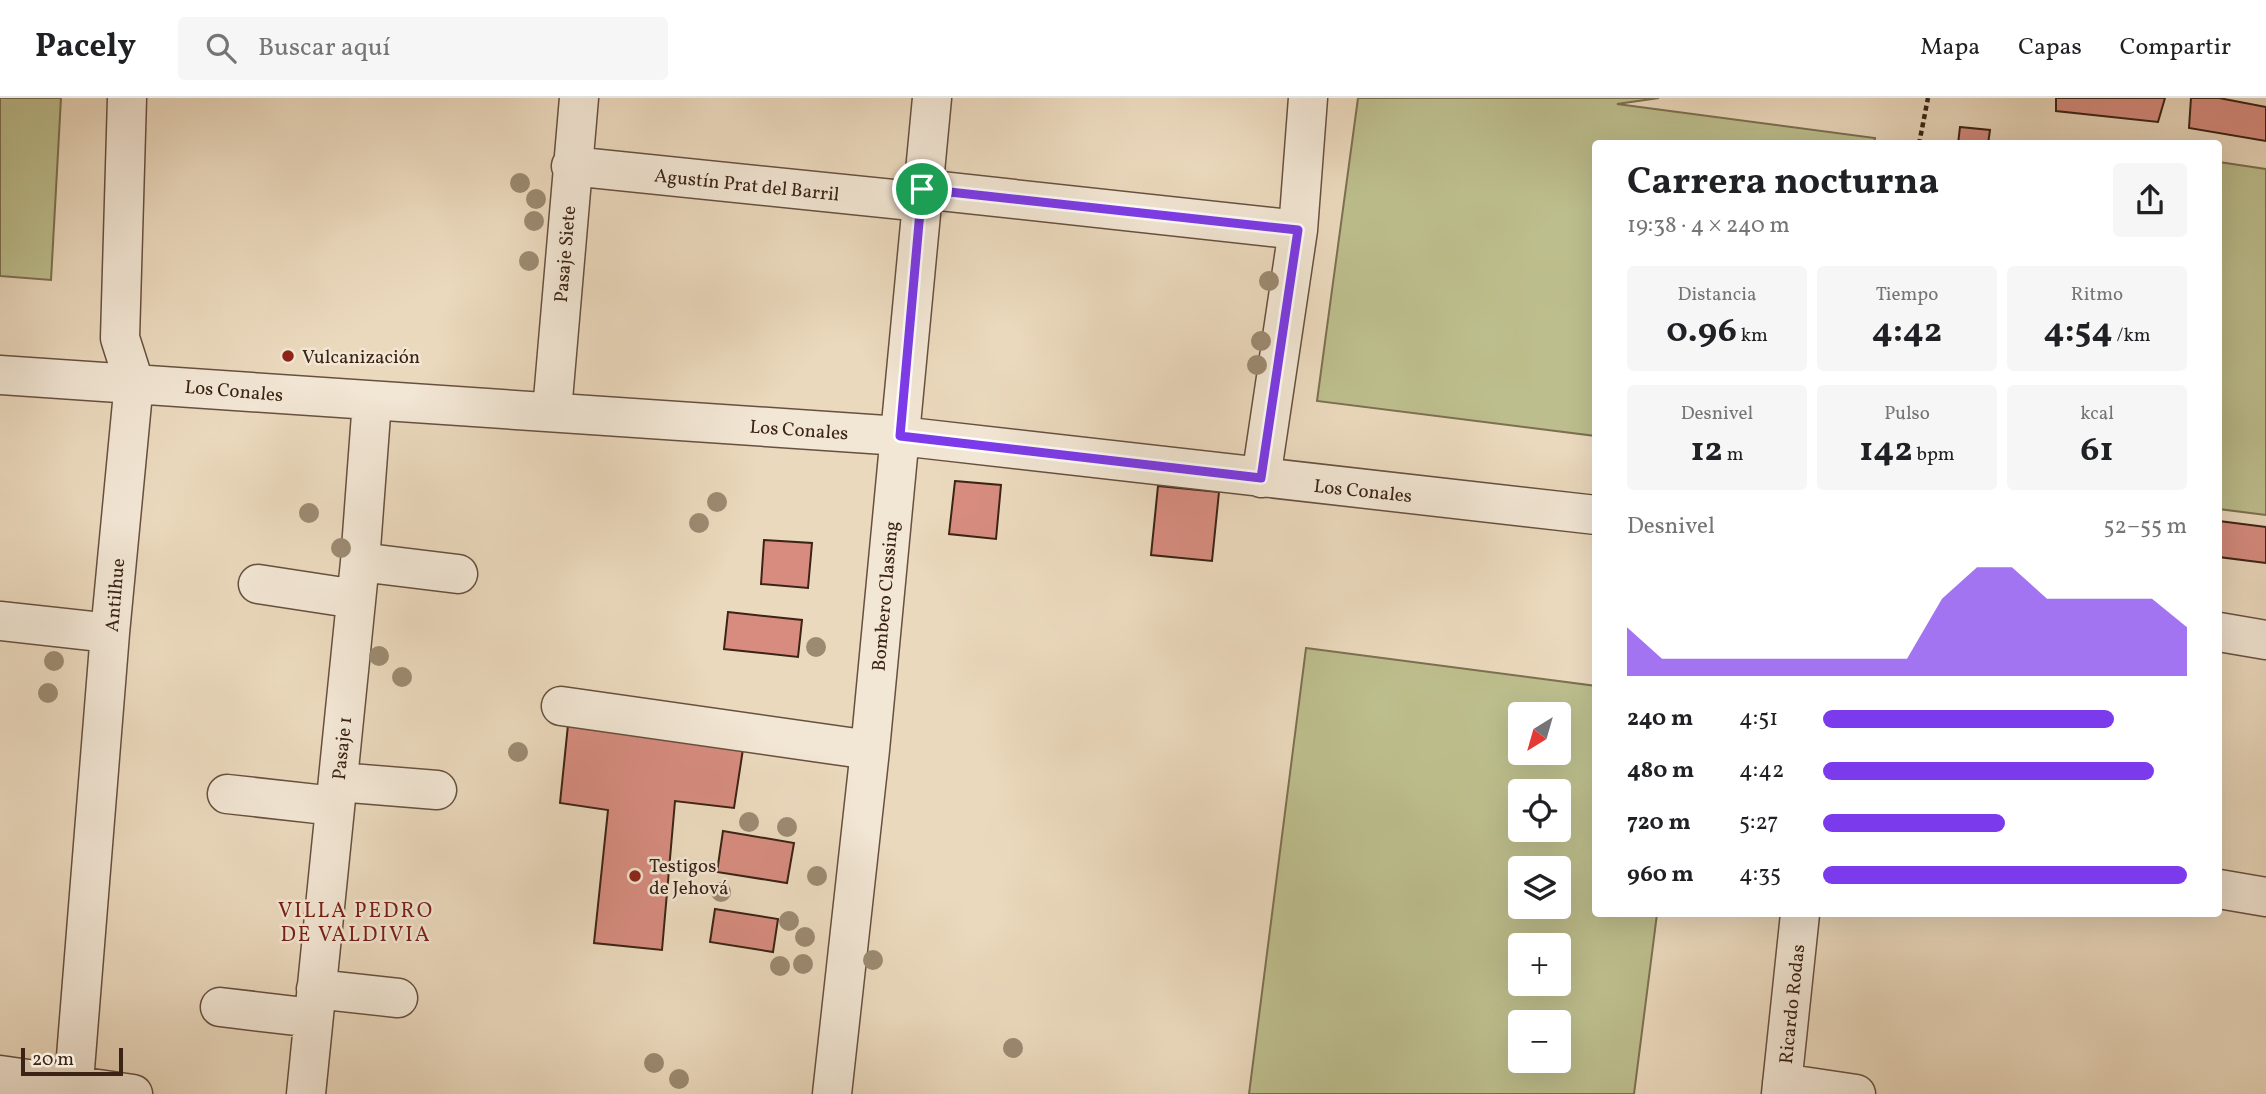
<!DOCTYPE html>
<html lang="es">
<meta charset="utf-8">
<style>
:root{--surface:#fff;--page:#f6f6f6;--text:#202124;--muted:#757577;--line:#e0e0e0;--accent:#7c3aed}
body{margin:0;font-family:Vollkorn,serif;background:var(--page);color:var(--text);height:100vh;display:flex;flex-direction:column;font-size:26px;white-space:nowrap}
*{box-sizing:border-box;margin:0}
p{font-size:23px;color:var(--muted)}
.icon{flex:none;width:38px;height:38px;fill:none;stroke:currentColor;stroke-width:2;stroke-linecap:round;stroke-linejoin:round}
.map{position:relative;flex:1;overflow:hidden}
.side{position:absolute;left:1592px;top:42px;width:630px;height:777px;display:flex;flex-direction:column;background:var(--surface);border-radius:7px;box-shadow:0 7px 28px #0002}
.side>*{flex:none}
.needle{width:46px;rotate:217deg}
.buttons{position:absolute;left:1508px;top:604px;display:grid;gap:14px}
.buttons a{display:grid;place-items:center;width:63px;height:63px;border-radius:7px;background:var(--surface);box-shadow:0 7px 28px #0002;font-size:35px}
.scale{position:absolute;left:21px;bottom:18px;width:102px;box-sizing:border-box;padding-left:7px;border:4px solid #3b2315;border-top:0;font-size:19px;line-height:24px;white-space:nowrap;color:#3b2315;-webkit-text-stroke:5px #f2e6d4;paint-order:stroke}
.pin{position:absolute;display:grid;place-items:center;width:60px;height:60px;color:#fff;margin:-30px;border:4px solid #fff;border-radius:50%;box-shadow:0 2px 7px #0007}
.round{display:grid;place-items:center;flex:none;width:74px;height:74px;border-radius:7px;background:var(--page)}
.headline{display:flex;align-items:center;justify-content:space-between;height:119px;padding:0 35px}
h1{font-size:38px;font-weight:700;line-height:52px}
.metrics{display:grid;grid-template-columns:repeat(3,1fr);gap:10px;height:119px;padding:7px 35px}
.metrics div{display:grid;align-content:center;border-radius:7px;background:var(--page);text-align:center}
.metrics b{font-size:35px;font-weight:700}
.metrics small{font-size:19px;font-weight:400}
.metrics p{font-size:19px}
.chart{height:196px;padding:14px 35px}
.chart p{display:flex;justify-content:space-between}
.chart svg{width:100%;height:126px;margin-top:7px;fill:var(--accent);opacity:.7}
ul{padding:0 35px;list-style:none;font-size:23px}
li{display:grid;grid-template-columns:112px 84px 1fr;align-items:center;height:52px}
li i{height:18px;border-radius:9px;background:var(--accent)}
header{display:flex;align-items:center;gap:42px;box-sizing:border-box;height:98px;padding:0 35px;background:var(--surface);border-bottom:2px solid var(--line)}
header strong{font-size:33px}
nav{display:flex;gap:38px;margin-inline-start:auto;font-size:24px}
.search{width:490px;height:63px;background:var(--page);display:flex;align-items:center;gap:18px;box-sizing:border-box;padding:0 24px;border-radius:7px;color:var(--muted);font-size:26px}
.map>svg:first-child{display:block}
.green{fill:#bdbe8d;stroke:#7c7051;stroke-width:2;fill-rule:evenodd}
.building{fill:#d78c7f;stroke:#3b2315;stroke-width:2}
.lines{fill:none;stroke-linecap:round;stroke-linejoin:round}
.minor-casing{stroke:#67503f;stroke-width:41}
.path{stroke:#3b2315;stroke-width:4.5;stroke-dasharray:5 3.5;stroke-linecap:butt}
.minor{stroke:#f2e6d4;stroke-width:38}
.tree{fill:#9c8a71}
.route-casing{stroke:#fff;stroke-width:14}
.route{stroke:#7c3aed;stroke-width:9}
.poi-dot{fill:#8f2418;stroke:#f2e6d4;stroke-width:2.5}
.labels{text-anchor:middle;stroke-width:5;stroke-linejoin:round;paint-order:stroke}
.street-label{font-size:19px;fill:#3b2315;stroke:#f2e6d4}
.poi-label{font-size:19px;fill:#3b2315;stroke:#f2e6d4;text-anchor:start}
.neighbourhood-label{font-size:21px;letter-spacing:2px;fill:#7a1f14;stroke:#f2e6d4}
</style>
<header>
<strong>Pacely</strong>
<div class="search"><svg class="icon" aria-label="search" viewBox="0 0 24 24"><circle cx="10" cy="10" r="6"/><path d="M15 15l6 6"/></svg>Buscar aquí</div>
<nav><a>Mapa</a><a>Capas</a><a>Compartir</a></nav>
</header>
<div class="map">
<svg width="2266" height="996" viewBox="0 0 2266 996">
<rect width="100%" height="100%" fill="#ebd9bd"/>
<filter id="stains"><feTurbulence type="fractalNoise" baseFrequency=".00286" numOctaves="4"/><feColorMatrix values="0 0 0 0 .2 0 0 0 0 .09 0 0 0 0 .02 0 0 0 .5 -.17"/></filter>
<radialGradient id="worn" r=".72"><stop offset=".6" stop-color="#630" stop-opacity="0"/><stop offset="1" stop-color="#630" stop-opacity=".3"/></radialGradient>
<path class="green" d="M0,0H61L51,182L0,178Z
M1358,0H1659L1617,6L1875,40L1874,46H1596V338L1317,303Z
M2219,64L2266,71V417L2219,411Z
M1306,550L1596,588V816H1657L1634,996H1249ZM1559,616V654H1521V616ZM1559,693V732H1521V693ZM1559,770V808H1521V770ZM1559,847V886H1521V847ZM1559,924V962H1521V924Z"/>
<path class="building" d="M2056,0H2165L2158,24L2056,13Z
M2191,0H2219L2266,9V43L2189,30Z
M1960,29L1990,32L1988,46H1958Z
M955,383L1001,387L996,441L949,436Z
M1158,388L1219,394L1212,463L1151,457Z
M2219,423L2266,429V465L2219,459Z
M764,442L812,445L808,490L761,486Z
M728,514L802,522L798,559L724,551Z
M569,617L745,638L734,710L675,703L662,852L594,845L608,712L560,705Z
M723,733L794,745L787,785L717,774Z
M715,811L778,821L773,854L710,844Z"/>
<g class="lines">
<defs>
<path id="minor" d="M571,68L922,104
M922,91L1298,132
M0,277L900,338L1596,417
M552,313L579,0
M1261,380L1298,132L1308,0
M360,464L458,476
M258,486L356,501
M0,523L110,535
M2219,534L2266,542
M561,608L870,652
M338,684L437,692
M227,696L335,708
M2219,791L2266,799
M316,891L398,900
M220,909L313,920
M0,977L133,996
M1782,985L1856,996
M73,996L110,535L134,284L120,240L127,0
M306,996L360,464L372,303
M832,996L870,652L932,0
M1781,996L1800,816"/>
</defs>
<use href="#minor" class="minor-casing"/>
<path class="path" d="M1919,46L1928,0"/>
<use href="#minor" class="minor"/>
</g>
<g class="tree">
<circle cx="520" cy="85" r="10"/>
<circle cx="536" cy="101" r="10"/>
<circle cx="534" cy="123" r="10"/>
<circle cx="529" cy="163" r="10"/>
<circle cx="1269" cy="183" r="10"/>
<circle cx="1261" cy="243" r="10"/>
<circle cx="1257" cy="267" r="10"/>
<circle cx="717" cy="404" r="10"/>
<circle cx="309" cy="415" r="10"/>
<circle cx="699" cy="425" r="10"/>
<circle cx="341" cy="450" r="10"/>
<circle cx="816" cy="549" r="10"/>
<circle cx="379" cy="558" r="10"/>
<circle cx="54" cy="563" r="10"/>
<circle cx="402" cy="579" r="10"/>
<circle cx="48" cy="595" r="10"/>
<circle cx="518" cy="654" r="10"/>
<circle cx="749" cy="724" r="10"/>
<circle cx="787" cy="729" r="10"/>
<circle cx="817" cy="778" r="10"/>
<circle cx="721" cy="794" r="10"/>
<circle cx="789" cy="823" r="10"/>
<circle cx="805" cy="839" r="10"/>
<circle cx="873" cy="862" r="10"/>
<circle cx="803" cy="866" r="10"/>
<circle cx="780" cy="868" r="10"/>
<circle cx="1013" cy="950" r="10"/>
<circle cx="654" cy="965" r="10"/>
<circle cx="679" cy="981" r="10"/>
</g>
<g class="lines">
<defs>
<path id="route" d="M922,91L1298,132L1261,380L900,338Z"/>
</defs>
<use href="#route" class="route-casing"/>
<use href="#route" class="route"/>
</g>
<g class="poi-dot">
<circle cx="288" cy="258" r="7"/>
<circle cx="635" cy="778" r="7"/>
</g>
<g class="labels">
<g class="street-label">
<text transform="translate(747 86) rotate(6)" y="7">Agustín Prat del Barril</text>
<text transform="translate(564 156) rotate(-85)" y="7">Pasaje Siete</text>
<text transform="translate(234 292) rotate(5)" y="7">Los Conales</text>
<text transform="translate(799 331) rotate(4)" y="7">Los Conales</text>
<text transform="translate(1363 392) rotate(6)" y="7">Los Conales</text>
<text transform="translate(114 497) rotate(-85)" y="7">Antilhue</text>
<text transform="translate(884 498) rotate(-85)" y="7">Bombero Classing</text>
<text transform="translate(341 650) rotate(-84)" y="7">Pasaje 1</text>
<text transform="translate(1791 906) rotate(-84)" y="7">Ricardo Rodas</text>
</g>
<g class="poi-label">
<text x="302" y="265">Vulcanización</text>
<text x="649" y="774">Testigos<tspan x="649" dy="22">de Jehová</tspan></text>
</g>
<g class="neighbourhood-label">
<text x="356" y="819">VILLA PEDRO<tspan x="356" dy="24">DE VALDIVIA</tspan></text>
</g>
</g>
<rect width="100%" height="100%" filter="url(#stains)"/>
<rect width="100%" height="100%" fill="url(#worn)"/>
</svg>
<div class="buttons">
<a><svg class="needle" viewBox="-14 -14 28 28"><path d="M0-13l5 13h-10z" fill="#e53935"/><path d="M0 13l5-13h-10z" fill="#757577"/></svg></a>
<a><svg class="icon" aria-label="locate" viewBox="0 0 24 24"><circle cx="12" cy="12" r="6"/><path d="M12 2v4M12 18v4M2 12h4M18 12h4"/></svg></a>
<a><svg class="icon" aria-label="layers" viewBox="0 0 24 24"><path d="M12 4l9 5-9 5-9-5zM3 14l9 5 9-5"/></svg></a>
<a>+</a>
<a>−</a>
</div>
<div class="scale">20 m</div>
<div class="pin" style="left:922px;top:91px;background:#1e9e55"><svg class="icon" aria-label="arrive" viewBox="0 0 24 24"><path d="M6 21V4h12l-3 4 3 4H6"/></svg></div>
<section class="side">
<div class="headline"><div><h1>Carrera nocturna</h1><p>19:38 · 4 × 240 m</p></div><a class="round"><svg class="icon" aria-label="share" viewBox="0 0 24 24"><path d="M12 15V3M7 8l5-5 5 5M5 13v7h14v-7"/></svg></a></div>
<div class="metrics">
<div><p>Distancia</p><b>0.96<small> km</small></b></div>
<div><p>Tiempo</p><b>4:42</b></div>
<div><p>Ritmo</p><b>4:54<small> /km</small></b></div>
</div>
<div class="metrics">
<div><p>Desnivel</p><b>12<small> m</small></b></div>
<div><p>Pulso</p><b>142<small> bpm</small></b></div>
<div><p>kcal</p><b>61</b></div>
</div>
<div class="chart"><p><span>Desnivel</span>52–55 m</p>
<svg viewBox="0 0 160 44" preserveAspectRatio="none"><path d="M0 44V27L10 38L20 38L30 38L40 38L50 38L60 38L70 38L80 38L90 17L100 6L110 6L120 17L130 17L140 17L150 17L160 27V44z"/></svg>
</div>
<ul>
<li><b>240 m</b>4:51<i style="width:80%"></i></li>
<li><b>480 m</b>4:42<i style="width:91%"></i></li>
<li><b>720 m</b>5:27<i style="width:50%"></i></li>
<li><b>960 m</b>4:35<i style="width:100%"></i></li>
</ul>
</section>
</div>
